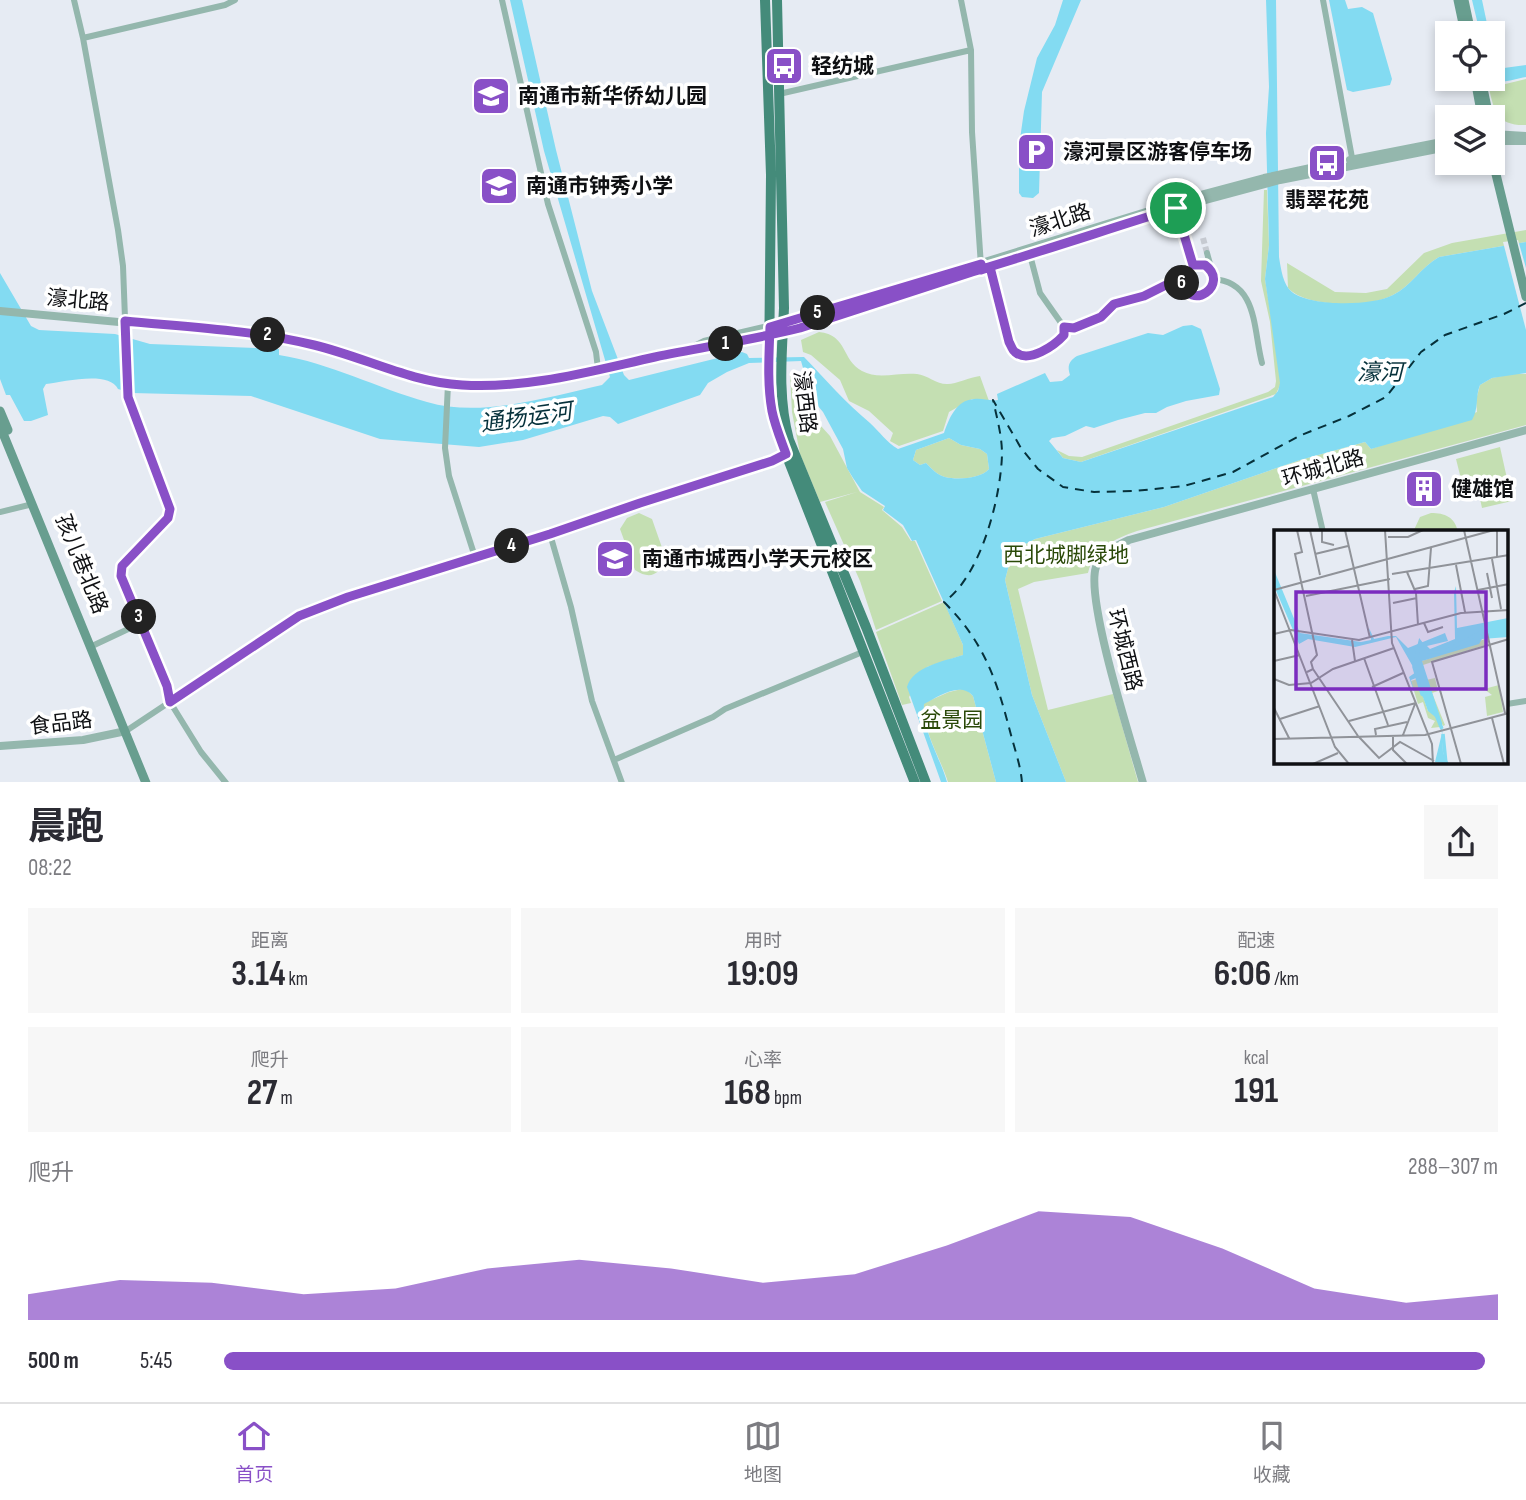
<!DOCTYPE html>
<html lang="zh">
<meta charset="utf-8">
<style>
:root{--surface:#fff;--page:#f7f7f7;--text:#2b2b33;--muted:#7c7c81;--line:#e1e1e2;--accent:#8950c7}
body{margin:0;font-family:"Sofia Sans Condensed","Noto Sans SC",sans-serif;background:var(--page);color:var(--text);height:100vh;display:flex;flex-direction:column;font-size:26px;white-space:nowrap}
*{box-sizing:border-box;margin:0}
p{font-size:23px;color:var(--muted)}
.icon{flex:none;width:38px;height:38px;fill:none;stroke:currentColor;stroke-width:2;stroke-linecap:round;stroke-linejoin:round}
.map{position:relative;height:782px;overflow:hidden}
.sheet{display:flex;flex-direction:column;background:var(--surface);flex:1}
.sheet>*{flex:none}
.buttons{position:absolute;left:1435px;top:21px;display:grid;gap:14px}
.buttons a{display:grid;place-items:center;width:70px;height:70px;border-radius:0px;background:var(--surface);box-shadow:0 4px 10px #0003;font-size:35px}
.pin{position:absolute;display:grid;place-items:center;width:60px;height:60px;color:#fff;margin:-30px;border:4px solid #fff;border-radius:50%;box-shadow:0 2px 7px #0007}
.km{position:absolute;width:35px;height:35px;margin:-18px;border-radius:50%;background:#222;color:#fff;font-size:19px;line-height:35px;text-align:center}
.round{display:grid;place-items:center;flex:none;width:74px;height:74px;border-radius:0px;background:var(--page)}
.headline{display:flex;align-items:center;justify-content:space-between;height:119px;padding:0 28px}
h1{font-size:38px;font-weight:700;line-height:52px}
.metrics{display:grid;grid-template-columns:repeat(3,1fr);gap:10px;height:119px;padding:7px 28px}
.metrics div{display:grid;align-content:center;border-radius:0px;background:var(--page);text-align:center}
.metrics b{font-size:35px;font-weight:700}
.metrics small{font-size:19px;font-weight:400}
.metrics p{font-size:19px}
.chart{height:196px;padding:14px 28px}
.chart p{display:flex;justify-content:space-between}
.chart svg{width:100%;height:126px;margin-top:7px;fill:var(--accent);opacity:.7}
ul{padding:0 28px;list-style:none;font-size:23px}
li{display:grid;grid-template-columns:112px 84px 1fr;align-items:center;height:52px}
li i{height:18px;border-radius:9px;background:var(--accent)}
.dock{display:flex;justify-content:space-around;align-items:center;height:98px;border-top:2px solid var(--line);background:var(--surface);font-size:19px;color:var(--muted)}
.dock a{display:grid;justify-items:center;gap:4px}
.dock .active{color:var(--accent)}
.map>svg:first-child{display:block}
.green{fill:#c4dfb2}
.water{fill:#83dbf2;fill-rule:evenodd}
.pier{fill:#e6ebf3}
.lines{fill:none;stroke-linecap:round;stroke-linejoin:round}
.ferry{stroke:#06313b;stroke-width:2;stroke-dasharray:9 7;stroke-linecap:butt}
.minor-tunnel{stroke:#c6cad1;stroke-width:6;stroke-dasharray:6 3;stroke-linecap:butt}
.minor{stroke:#94b7ad;stroke-width:6}
.tertiary{stroke:#94b7ad;stroke-width:8}
.secondary{stroke:#689e8f;stroke-width:9}
.primary{stroke:#448b7a;stroke-width:10}
.route-casing{stroke:#fff;stroke-width:14}
.route{stroke:#8950c7;stroke-width:9}
.labels{text-anchor:middle;stroke-width:7;stroke-linejoin:round;paint-order:stroke}
.poi-label{font-size:21px;font-weight:bold;fill:#0f1013;stroke:#fff;text-anchor:start}
.street-label{font-size:21px;fill:#0f1013;stroke:#fff}
.park-label{font-size:21px;fill:#2a4908;stroke:#fff}
.water-label{font-size:23px;font-style:italic;fill:#06313b;stroke:#fff}
.inset-river{fill:none;stroke:#83dbf2;stroke-width:3.5}
.inset-road{fill:none;stroke:#909399;stroke-width:2}
.view{fill:#7b2cbf;fill-opacity:0.15;stroke:#7b2cbf;stroke-width:3.5}
.inset-edge{fill:none;stroke:#0f1013;stroke-width:3.5}
</style>
<div class="map">
<svg width="1526" height="783" viewBox="0 0 1526 783">
<rect width="100%" height="100%" fill="#e6ebf3"/>
<path class="green" d="M1526,79V125C1498,126 1494,112 1489,88Z
M1264,190H1267L1269,245L1265,279L1280,370L1281,383L1276,394L1081,462L1063,458L1057,450L1069,456L1082,457L1268,392L1275,387L1276,381L1270,322L1261,281Z
M1526,230V242L1439,257C1421,267 1411,286 1393,295C1370,308 1306,308 1288,288L1287,263L1335,292L1366,293L1387,289L1424,253L1452,243Z
M819,332C848,335 841,360 862,371C878,380 899,372 917,374C927,375 938,385 948,384C956,384 970,377 980,376L989,401L972,399L949,412L943,431L899,446L890,441L893,433L869,411L849,401L840,380L811,355L803,352L801,340Z
M804,372L811,415L830,436L860,492L884,507L882,510L902,527L911,541H915L942,601L876,630L860,581L825,502L857,492L820,502L800,454L792,412L790,374Z
M1512,374H1526V425L1137,531C1114,539 1094,548 1088,573L1034,582L1018,589L1048,710L1113,694L1138,782H1066L1032,695L1005,580L1011,557L1020,547L1035,539L1164,507L1300,460L1365,442L1371,449L1477,412L1476,400L1480,385L1492,378Z
M949,438L961,445L980,449L987,454L989,469C980,479 958,480 945,477C937,475 932,469 926,463L920,465L913,460L916,450Z
M1500,447L1512,501L1482,508L1477,485L1463,487L1456,459Z
M639,513L652,519L666,559C659,575 650,580 635,570L620,529L627,518Z
M1431,513C1445,513 1455,517 1458,532H1413L1420,517Z
M944,602L963,645V655L927,667L909,697L911,703L902,705L876,632Z
M962,689L968,691L973,696L996,782H948C940,757 922,731 924,703L949,692Z"/>
<path class="water" d="M510,0H522L556,150L592,291L624,375L629,380L742,352L747,354L749,358L804,357C826,380 846,403 870,423C880,432 886,442 898,449L944,433C949,419 956,400 974,399C982,398 989,401 998,400L997,394L1045,373L1050,382L1062,381L1070,375C1067,366 1069,361 1077,356L1148,333L1163,335L1183,326L1192,325L1201,329L1220,389L1219,395L1186,401L1167,407L1156,413H1145L1118,420L1094,428L1086,426L1065,436L1052,438L1049,441L1063,458L1081,462L1273,397L1278,391L1280,383L1265,279L1269,245L1266,133L1269,87L1266,0H1276L1279,257C1281,269 1283,285 1292,292C1311,307 1373,306 1393,295C1411,286 1421,267 1439,257L1526,242V373L1492,378L1480,385C1475,397 1479,409 1472,420L1371,449L1365,442L1300,460L1164,507L1035,539L1020,547L1011,557L1005,580L1032,695L1066,782H996L973,696C960,681 938,697 924,704C922,731 940,757 947,782H941L907,687C913,666 945,661 963,655V645L916,540L912,541L903,525L883,510L885,506L862,491L853,478L847,468L843,449L823,412L812,399L801,361L749,363L727,372L708,383L700,395L618,424L610,417L603,416L523,440L479,447L380,439L251,396L132,393L118,389C109,370 63,382 46,384L43,389L48,415L31,421H24L10,395H6L0,379V273L31,326L39,330L115,334L150,344L279,349V355C330,363 377,388 427,402C481,418 548,397 602,385L610,377L544,151ZM949,438L961,445L980,449L987,454L989,469C980,479 957,480 945,477C937,475 932,469 926,463L920,465L913,460L916,450Z
M1063,0H1081L1042,92L1039,193L1033,198L1022,197L1019,193V146L1024,111L1037,58L1055,25Z
M1329,0H1345L1348,9L1362,7L1373,13L1392,79L1390,85L1353,92L1347,90Z
M1472,0H1482L1489,33H1480Z
M1493,53L1497,63L1504,68L1526,65V77C1514,79 1501,85 1490,79H1493Z"/>
<path class="pier" d="M1518,240L1526,268V330L1503,242Z"/>
<g class="lines">
<path class="ferry" d="M1022,783C1021,767 1015,750 1011,735C997,681 985,643 944,602C981,576 1001,497 1002,454C1002,436 997,418 993,400L1021,448L1038,469L1063,487L1094,492L1135,491L1184,486L1233,472L1299,436L1349,416L1386,397L1421,352L1445,335L1504,314L1526,303"/>
<path class="minor-tunnel" d="M1203,238L1207,253"/>
<path class="minor" d="M74,0L83,38L118,230L123,266L128,397L170,509L168,518L122,566L121,576L141,623
M502,0L548,204L596,352L598,369
M961,0L971,50L972,132L981,266
M1323,0L1353,163
M83,38L225,5L235,0
M779,94L971,50
M1176,208L1193,265
M1207,253C1209,261 1213,271 1213,280C1213,308 1167,293 1184,270C1190,264 1197,264 1205,265L1212,274
M1030,255L1040,293L1064,327L1074,328L1101,317L1114,304L1144,296L1168,284L1181,281
M990,267L1009,342C1011,345 1012,350 1015,352C1029,364 1055,345 1064,335V327
M1213,279C1258,282 1253,329 1262,363
M448,384L445,448L449,476L475,557
M1313,489L1323,532
M0,512L33,504
M550,534L571,607L592,701L622,783
M90,647L141,623L167,686L170,702L201,752L226,783
M1507,704L1526,701
M126,731L299,616L348,597L550,534L772,461L786,454
M614,760L713,717L725,709L865,651"/>
<path class="tertiary" d="M1493,134L1526,136
M1493,141H1526
M1350,160L1447,141
M0,311L270,336L329,348L402,373L448,384L510,385L547,381L800,328L1176,208L1280,180L1447,147
M694,347L704,342L801,319L1204,194L1264,178L1334,163
M0,746L83,740L126,731
M1143,783C1132,744 1085,599 1096,567C1101,553 1116,546 1129,540L1526,430"/>
<path class="secondary" d="M1458,0L1465,33
M1464,0L1471,33
M1475,79L1482,117
M1481,79L1489,117
M1493,162L1526,297
M0,411L8,430
M0,426L146,783"/>
<path class="primary" d="M765,0L771,175L769,374L772,413L786,454L915,783
M777,0L784,308C782,352 777,396 789,440L866,627L926,783"/>
</g>
<g class="lines">
<defs>
<path id="route" d="M1176,208C1108,229 1040,252 972,272L800,328C752,340 703,347 655,357C591,371 528,389 462,385C410,382 364,357 314,345C253,330 188,327 125,321L128,397L170,509L168,518L122,566L121,576L167,686L170,702L299,616L348,597L550,534L640,503L772,461L786,454C781,440 775,426 772,411C767,384 769,355 770,327L981,264V270L990,267L1009,342C1011,345 1012,350 1015,352C1029,364 1055,345 1064,335V327L1074,328L1101,317L1114,304L1144,296L1168,284L1181,281C1190,314 1231,284 1205,265H1193L1176,208"/>
</defs>
<use href="#route" class="route-casing"/>
<use href="#route" class="route"/>
</g>
<defs>
<symbol id="bus-square" viewBox="-11 -11 22 22"><rect x="-9" y="-9" width="18" height="18" rx="4" fill="#8950c7" stroke="#fff"/><path d="M-5-6H5V4H4V6H2V4H-2V6H-4V4H-5ZM-3.5-4V0h7V-4ZM-3.5 1.2v1.5H-2V1.2ZM2 1.2v1.5H3.5V1.2Z" fill="#fff"/></symbol>
<symbol id="school-square" viewBox="-11 -11 22 22"><rect x="-9" y="-9" width="18" height="18" rx="4" fill="#8950c7" stroke="#fff"/><path d="M0-5L7-2L0 1L-7-2ZM-4 1L0 2.5L4 1V4Q0 6-4 4Z" fill="#fff"/></symbol>
<symbol id="parking-square" viewBox="-11 -11 22 22"><rect x="-9" y="-9" width="18" height="18" rx="4" fill="#8950c7" stroke="#fff"/><path d="M-3.5-5.5H1a3.5 3.5 0 0 1 0 7H-1V5.5H-3.5ZM-1-3.4V-.6H.8a1.4 1.4 0 0 0 0-2.8Z" fill="#fff"/></symbol>
<symbol id="building-square" viewBox="-11 -11 22 22"><rect x="-9" y="-9" width="18" height="18" rx="4" fill="#8950c7" stroke="#fff"/><path d="M-4-6H4V6H1V3H-1V6H-4ZM-2.5-4.3h1.7v1.8h-1.7ZM.8-4.3h1.7v1.8H.8ZM-2.5-1h1.7V.8h-1.7ZM.8-1h1.7V.8H.8Z" fill="#fff"/></symbol>
</defs>
<g fill-rule="evenodd">
<use href="#bus-square" x="762" y="44" width="44" height="44"/>
<use href="#school-square" x="469" y="74" width="44" height="44"/>
<use href="#parking-square" x="1014" y="130" width="44" height="44"/>
<use href="#bus-square" x="1305" y="141" width="44" height="44"/>
<use href="#school-square" x="477" y="164" width="44" height="44"/>
<use href="#building-square" x="1402" y="467" width="44" height="44"/>
<use href="#school-square" x="593" y="537" width="44" height="44"/>
</g>
<g class="labels">
<g class="poi-label">
<text x="811" y="73">轻纺城</text>
<text x="518" y="103">南通市新华侨幼儿园</text>
<text x="1063" y="159">濠河景区游客停车场</text>
<text x="526" y="193">南通市钟秀小学</text>
<text x="1327" y="207" text-anchor="middle">翡翠花苑</text>
<text x="1451" y="496">健雄馆</text>
<text x="642" y="566">南通市城西小学天元校区</text>
</g>
<g class="street-label">
<text transform="translate(1060 220) rotate(-18)" y="7">濠北路</text>
<text transform="translate(78 300) rotate(5)" y="7">濠北路</text>
<text transform="translate(805 402) rotate(83)" y="7">濠西路</text>
<text transform="translate(1323 468) rotate(-16)" y="7">环城北路</text>
<text transform="translate(82 564) rotate(68)" y="7">孩儿巷北路</text>
<text transform="translate(1125 650) rotate(76)" y="7">环城西路</text>
<text transform="translate(61 723) rotate(-7)" y="7">食品路</text>
</g>
<g class="park-label">
<text x="1066" y="562">西北城脚绿地</text>
<text x="952" y="727">盆景园</text>
</g>
<g class="water-label">
<text x="1380" y="380">濠河</text>
<text transform="translate(526 417) rotate(-8)" y="8">通扬运河</text>
</g>
</g>
<g transform="translate(1274 530)">
<rect width="234" height="234" fill="#e6ebf3"/>
<path d="M214,108V114L149,135L152,150L161,148L164,161L158,163L171,195L169,196L159,175L150,148L148,131ZM143,149L154,181L162,183L166,197L157,198L161,191L154,188L149,172L144,174L137,151ZM225,155L229,182L213,186L211,167L218,165L210,159Z" fill="#c4dfb2"/>
<path d="M0,40L26,103L87,112L97,110L95,98L100,109L114,106H122L134,118L171,103L174,111L153,116L156,119L181,109L180,62L182,56L183,98L234,88V107L208,109L205,114L148,131L168,193L169,223L175,234L161,232L168,203L165,190L154,181L142,148L137,150L141,164L135,147L142,142L122,107L81,117L34,109L25,114L0,56Z" fill="#83dbf2"/>
<path class="inset-river" d="M168,199L155,168L148,164L140,137L146,112L154,122H169L210,101M169,204L172,234"/>
<path class="inset-road" d="M23,0L28,22L21,24L43,125L37,132L39,139M36,0L46,45M48,0V12L60,15M71,0L96,108M111,0L118,113L158,214L159,234M190,0L231,183M223,0V27M114,7H134L149,0M41,24L74,16M218,29L227,79M182,35L191,82M133,42L142,63L144,95M213,43L218,68M118,44L235,25M141,59L154,56L157,18M0,60L220,0M0,60L61,217L75,234M204,60L235,54M32,66L116,49M119,73L143,68M150,93L154,102L169,97M0,104L17,100L85,110L187,83L235,80M78,110L81,131M90,128L114,195M0,131L26,125M33,142L39,139L84,206M0,149L15,155L37,153L59,139L120,118M98,157L129,143M0,178L15,208M218,188L230,234M6,189L46,176M75,191L142,173M102,205L101,199L133,192M129,205L141,174M119,206V220L133,234M85,207L105,228L126,212L160,231M0,209L151,205L235,183M39,234L64,223M187,234L158,132L235,109"/>
<path class="view" d="M22,62H212V159H22Z"/>
<rect width="234" height="234" class="inset-edge"/>
</g>
</svg>
<div class="buttons">
<a><svg class="icon" aria-label="locate" viewBox="0 0 24 24"><circle cx="12" cy="12" r="6"/><path d="M12 2v4M12 18v4M2 12h4M18 12h4"/></svg></a>
<a><svg class="icon" aria-label="layers" viewBox="0 0 24 24"><path d="M12 4l9 5-9 5-9-5zM3 14l9 5 9-5"/></svg></a>
</div>
<div class="pin" style="left:1176px;top:208px;background:#1e9e55"><svg class="icon" aria-label="arrive" viewBox="0 0 24 24"><path d="M6 21V4h12l-3 4 3 4H6"/></svg></div>
<b class="km" style="left:726px;top:344px">1</b>
<b class="km" style="left:268px;top:335px">2</b>
<b class="km" style="left:139px;top:617px">3</b>
<b class="km" style="left:512px;top:546px">4</b>
<b class="km" style="left:818px;top:313px">5</b>
<b class="km" style="left:1182px;top:283px">6</b>
</div>
<section class="sheet">
<div class="headline"><div><h1>晨跑</h1><p>08:22</p></div><a class="round"><svg class="icon" aria-label="share" viewBox="0 0 24 24"><path d="M12 15V3M7 8l5-5 5 5M5 13v7h14v-7"/></svg></a></div>
<div class="metrics">
<div><p>距离</p><b>3.14<small> km</small></b></div>
<div><p>用时</p><b>19:09</b></div>
<div><p>配速</p><b>6:06<small> /km</small></b></div>
</div>
<div class="metrics">
<div><p>爬升</p><b>27<small> m</small></b></div>
<div><p>心率</p><b>168<small> bpm</small></b></div>
<div><p>kcal</p><b>191</b></div>
</div>
<div class="chart"><p><span>爬升</span>288–307 m</p>
<svg viewBox="0 0 160 44" preserveAspectRatio="none"><path d="M0 44V35L10 30L20 31L30 35L40 33L50 26L60 23L70 26L80 31L90 28L100 18L110 6L120 8L130 19L140 33L150 38L160 35V44z"/></svg>
</div>
<ul>
<li><b>500 m</b>5:45<i style="width:99%"></i></li>
</ul>
</section>
<nav class="dock">
<a class="active"><svg class="icon" aria-label="home" viewBox="0 0 24 24"><path d="M3 11l9-7 9 7M6 9v11h12V9"/></svg>首页</a>
<a><svg class="icon" aria-label="map" viewBox="0 0 24 24"><path d="M3 6l6-2 6 2 6-2v14l-6 2-6-2-6 2zM9 4v14M15 6v14"/></svg>地图</a>
<a><svg class="icon" aria-label="saved" viewBox="0 0 24 24"><path d="M7 4h10v16l-5-4-5 4z"/></svg>收藏</a>
</nav>
